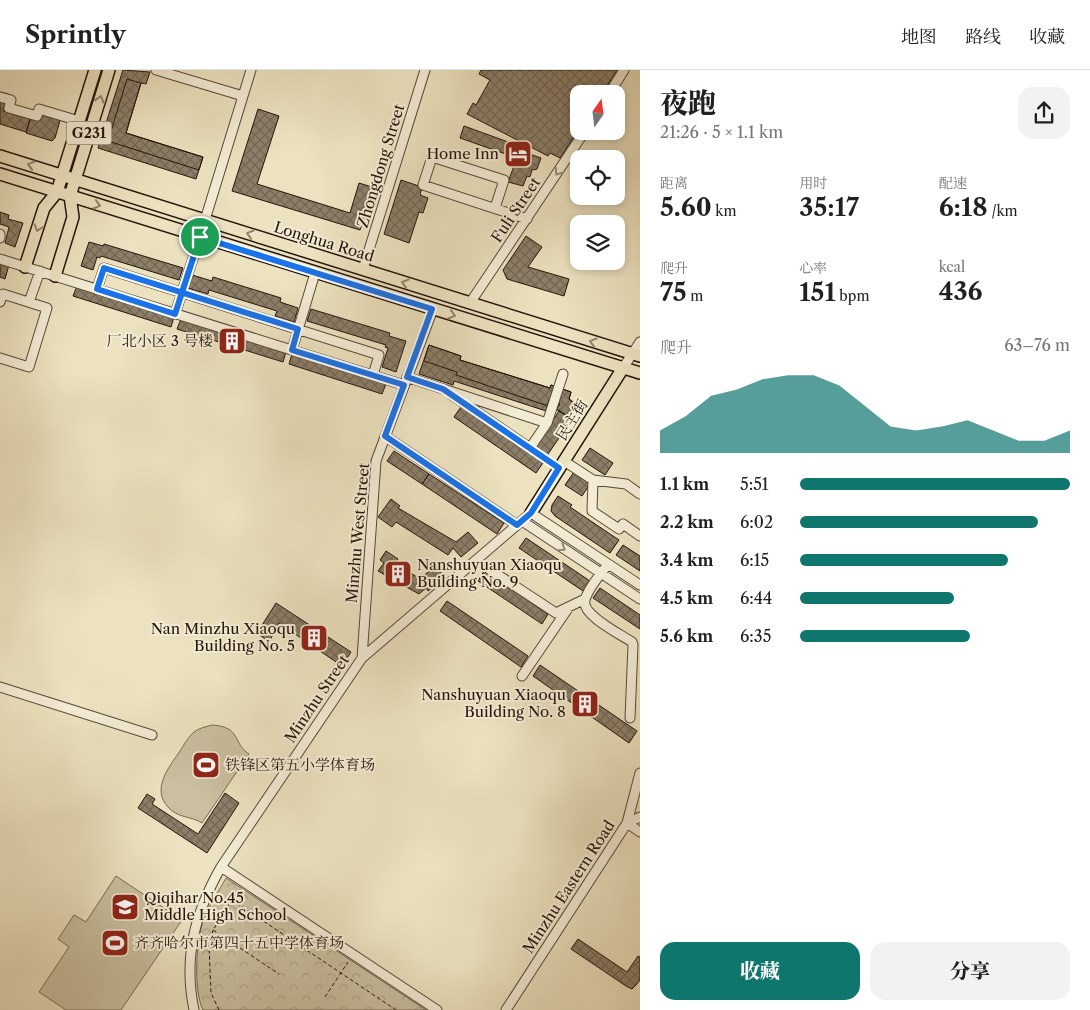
<!DOCTYPE html>
<html lang="zh">
<meta charset="utf-8">
<style>
:root{--surface:#fff;--page:#f2f2f2;--text:#202124;--muted:#757577;--line:#e0e0e0;--accent:#0f766e}
body{margin:0;font-family:"Libre Caslon Text","Noto Serif SC",serif;background:var(--page);color:var(--text);height:100vh;display:flex;flex-direction:column;font-size:19px;white-space:nowrap}
*{box-sizing:border-box;margin:0}
p{font-size:16px;color:var(--muted)}
.icon{flex:none;width:28px;height:28px;fill:none;stroke:currentColor;stroke-width:2;stroke-linecap:round;stroke-linejoin:round}
.map{position:relative;flex:1;overflow:hidden}
.panel{display:flex;flex-direction:column;background:var(--surface);width:450px}
.panel>*{flex:none}
.needle{width:32px;rotate:14deg}
.buttons{position:absolute;left:570px;top:15px;display:grid;gap:10px}
.buttons a{display:grid;place-items:center;width:55px;height:55px;border-radius:10px;background:var(--surface);box-shadow:0 2px 8px #0003;font-size:25px}
.pin{position:absolute;display:grid;place-items:center;width:42px;height:42px;color:#fff;margin:-21px;border:2px solid #fff;border-radius:50%;box-shadow:0 1px 5px #0007}
.round{display:grid;place-items:center;flex:none;width:52px;height:52px;border-radius:15px;background:var(--page)}
.overview{display:flex;align-items:center;justify-content:space-between;height:85px;padding:0 20px}
h1{font-size:28px;font-weight:800;line-height:38px}
.stats{display:grid;grid-template-columns:repeat(3,1fr);gap:8px;height:85px;padding:5px 20px}
.stats div{display:grid;align-content:center}
.stats b{font-size:25px;font-weight:800}
.stats small{font-size:14px;font-weight:400}
.stats p{font-size:14px}
.chart{height:140px;padding:10px 20px}
.chart p{display:flex;justify-content:space-between}
.chart svg{width:100%;height:90px;margin-top:5px;fill:var(--accent);opacity:.7}
.cta{display:flex;gap:10px;margin-top:auto;padding:10px 20px}
.cta a{flex:1;height:58px;border-radius:15px;background:var(--accent);color:#fff;font-size:20px;font-weight:800;line-height:58px;text-align:center}
.cta a+a{background:var(--page);color:var(--text)}
ul{padding:0 20px;list-style:none;font-size:16px}
li{display:grid;grid-template-columns:80px 60px 1fr;align-items:center;height:38px}
li i{height:12px;border-radius:6px;background:var(--accent)}
header{display:flex;align-items:center;gap:30px;box-sizing:border-box;height:70px;padding:0 25px;background:var(--surface);border-bottom:1px solid var(--line)}
header strong{font-size:24px}
nav{display:flex;gap:28px;margin-inline-start:auto;font-size:18px}
main{display:flex;flex:1;min-height:0}
.map>svg:first-child{display:block}
.grass{fill:#cabfa0;stroke:#786a56}
.forest{fill:url(#forest-crowns);stroke:#786a56}
.building{fill:url(#building-cross-hatch);stroke:#25140b}
.lines{fill:none;stroke-linecap:round;stroke-linejoin:round}
.minor-casing{stroke:#574838;stroke-width:11}
.major-casing{stroke:#25140b;stroke-width:14}
.path{stroke:#25140b;stroke-width:1;stroke-dasharray:4 2.5;stroke-linecap:butt}
.minor{stroke:#f3ecd5;stroke-width:9}
.major{stroke:#ece2bf;stroke-width:11}
.oneway{stroke:#92856e}
.oneway2{stroke:#968b7a}
.route-casing{stroke:#fff;stroke-width:10}
.route{stroke:#1a73e8;stroke-width:6}
.labels{text-anchor:middle;stroke-width:4;stroke-linejoin:round;paint-order:stroke}
.shield{fill:#f3ecd5;stroke:#635548;stroke-width:1}
.shield-label{font-size:14px;font-weight:bold;fill:#25140b}
.poi-label{font-size:15px;fill:#25140b;stroke:#f3ecd5;text-anchor:end}
.street-label{font-size:15px;fill:#25140b;stroke:#f3ecd5}
</style>
<header>
<strong>Sprintly</strong>
<nav><a>地图</a><a>路线</a><a>收藏</a></nav>
</header>
<main>
<div class="map">
<svg width="640" height="940" viewBox="0 0 640 940">
<defs>
<pattern id="forest-crowns" width="20" height="18" patternUnits="userSpaceOnUse" patternTransform="scale(1.25)"><rect width="20" height="18" fill="#cabfa0"/><path d="M2 6a3 3 0 1 1 6 0M12 15a3 3 0 1 1 6 0" fill="none" stroke="#ada388"/></pattern>
<pattern id="building-cross-hatch" width="8" height="8" patternUnits="userSpaceOnUse" patternTransform="scale(1.25)"><rect width="8" height="8" fill="#8c7f69"/><path d="M0 0l8 8M0 8l8-8" fill="none" stroke="#726755"/></pattern>
</defs>
<rect width="100%" height="100%" fill="#ece2bf"/>
<filter id="stains"><feTurbulence type="fractalNoise" baseFrequency=".004" numOctaves="4"/><feColorMatrix values="0 0 0 0 .2 0 0 0 0 .09 0 0 0 0 .02 0 0 0 .5 -.17"/></filter>
<radialGradient id="worn" r=".72"><stop offset=".6" stop-color="#630" stop-opacity="0"/><stop offset="1" stop-color="#630" stop-opacity=".3"/></radialGradient>
<path class="grass" d="M212,655C242,657 232,673 249,684L202,753C191,746 177,748 168,737C151,719 169,697 180,681C184,675 188,667 194,662C199,658 205,657 212,655Z
M116,806L182,850L121,940H66L39,922L69,877L58,869L74,845L86,852Z"/>
<path class="forest" d="M226,808L426,940H203C193,920 196,869 204,848C209,834 219,821 226,808Z"/>
<path class="building" d="M123,0L150,2L146,14L141,13L126,63L203,87L196,109L98,78Z
M481,0H617L602,24H579V59L560,88L550,83L548,86L467,44L473,33L476,35L490,10L479,4Z
M127,9L141,13L126,63L203,87L199,100L108,71Z
M0,22L8,24L3,41L30,49L26,62L0,54Z
M258,39L279,46L257,114L350,143L359,113L375,118L360,160L232,121Z
M42,41L61,47L55,68L52,71L26,63L31,47Z
M464,56L522,77L521,81L541,88L537,99L532,100L530,107L527,106L523,116L508,112L517,88L460,68Z
M401,110L422,117L420,125L428,128L423,143L419,142L409,173L384,164Z
M0,142L9,145L8,149L23,153L15,177L5,173L9,157L0,154Z
M526,166L542,177L528,197L569,209L564,226L507,209L503,200Z
M89,172L103,176L104,174L183,198L179,210L101,186L100,188L97,187L93,200L81,196Z
M0,193L9,195L5,209L0,207Z
M192,205L212,211L213,207L281,228L280,232L298,238L294,252L275,246L277,241L209,220L208,224L188,218Z
M77,216L174,247L171,257L73,226Z
M311,239L390,263L389,266L406,271L396,302L382,297L388,278L385,277L386,275L307,251Z
M181,249L286,282L283,292L177,259Z
M429,275L461,286L460,290L550,318L551,315L571,322L569,329L577,335L569,347L556,339L560,334L549,330L548,336L456,305L457,302L424,291Z
M429,275L461,286L460,290L550,318L551,315L571,322L569,329L577,335L569,347L556,339L560,334L549,330L546,341L454,311L453,315L419,304Z
M292,284L386,314L382,324L289,294Z
M463,334L545,390L536,403L454,347Z
M559,341L572,349L546,387L534,379Z
M590,378L613,393L605,405L582,390Z
M394,381L429,404L422,414L387,391Z
M574,402L590,414L582,426L565,415Z
M429,404L504,453L497,464L422,414Z
M558,426L572,435L570,437L619,470L610,483L555,446L551,441L552,435Z
M391,429L400,436L398,438L456,472L468,462L478,473L461,487L453,478L448,485L396,452L392,457L378,447Z
M526,468L590,511L583,521L519,478Z
M623,475L640,486V501L616,485Z
M386,481L398,489L395,493L420,509L435,496L445,507L428,521L426,518L419,524L378,501L384,493L380,490Z
M484,501L548,544L542,554L478,511Z
M600,518L640,545V559L593,528Z
M447,531L528,586L521,597L440,541Z
M276,533L351,582L342,596L279,553L269,572L257,563Z
M540,595L637,661L629,673L533,606Z
M225,723L239,733L207,783L138,738L147,724L155,729L152,734L198,764Z
M578,869L627,902L638,886L640,887V910L636,915L632,919L626,916L571,879Z"/>
<g class="lines">
<defs>
<path id="minor" d="M156,0L243,26
M609,24L624,0
M0,27L11,30L9,38L37,46L39,39L79,51
M495,138L504,110L432,87L423,115L527,149
M205,150L251,0
M0,164V168
M0,189L404,315
M363,199L425,0
M97,219L104,198L379,285L373,305
M0,232L3,224L47,238L29,297L0,288
M29,232L40,201
M470,233L585,61
M175,244L200,167
M292,280L315,203
M623,298L640,272
M407,307L547,353L563,304
M452,325L530,378L547,353
M385,366L517,455
M564,391L593,410L626,414L640,424
M593,410L592,441L619,459L623,454L640,466
M522,451L640,529
M608,494C601,504 588,518 585,530C581,545 620,564 632,572L633,575L630,648
M489,499L556,543L585,529
M362,588L376,391L433,239
M522,606L569,537
M0,617L152,665
M627,753L640,762
M627,753L640,747
M221,797L437,940
M194,940C183,887 195,843 221,797L362,588L531,443L640,515
M506,940L627,753L640,703"/>
<path id="major" d="M0,86L640,286
M0,104L640,303
M25,197L44,138L57,122L95,0
M55,206L73,147L70,126L109,0
M531,443L623,298"/>
</defs>
<use href="#minor" class="minor-casing"/>
<use href="#major" class="major-casing"/>
<path class="path" d="M536,383L552,393
M213,860L279,904
M325,927L348,892
M219,940L211,923L209,875L213,860L232,830L396,940"/>
<use href="#minor" class="minor"/>
<use href="#major" class="major"/>
</g>
<defs><path id="oneway-chevron" d="M-2-3.5L2.5 0L-2 3.5" fill="none" stroke-width="1.6" stroke-linecap="round" stroke-linejoin="round" transform="scale(1.25)"/></defs>
<g class="oneway">
<use href="#oneway-chevron" transform="translate(100 29) rotate(-73)"/>
<use href="#oneway-chevron" transform="translate(31 95) rotate(-163)"/>
<use href="#oneway-chevron" transform="translate(97 135) rotate(17)"/>
<use href="#oneway-chevron" transform="translate(38 158) rotate(108)"/>
<use href="#oneway-chevron" transform="translate(250 164) rotate(-163)"/>
<use href="#oneway-chevron" transform="translate(405 213) rotate(-163)"/>
<use href="#oneway-chevron" transform="translate(452 245) rotate(17)"/>
<use href="#oneway-chevron" transform="translate(593 272) rotate(-163)"/>
</g>
<g class="oneway2">
<use href="#oneway-chevron" transform="translate(558 102) rotate(124)"/>
<use href="#oneway-chevron" transform="translate(562 478) rotate(33)"/>
</g>
<g class="lines">
<defs>
<path id="route" d="M200,167L175,244L97,219L104,198L298,259L292,280L404,315L385,366L517,455L531,443L559,398L443,319L407,307L432,239L200,167"/>
</defs>
<use href="#route" class="route-casing"/>
<use href="#route" class="route"/>
</g>
<defs>
<symbol id="hotel-square" viewBox="-11 -11 22 22"><rect x="-9" y="-9" width="18" height="18" rx="4" fill="#8f2418" stroke="#f3ecd5"/><path d="M-6-4.5h1.5V1H6V5H4.5V3h-9V5H-6ZM-4 0a1.8 1.8 0 1 1 3.6 0ZM.5 0V-2.5h3Q6-2.5 6 0Z" fill="#fff"/></symbol>
<symbol id="building-square" viewBox="-11 -11 22 22"><rect x="-9" y="-9" width="18" height="18" rx="4" fill="#8f2418" stroke="#f3ecd5"/><path d="M-4-6H4V6H1V3H-1V6H-4ZM-2.5-4.3h1.7v1.8h-1.7ZM.8-4.3h1.7v1.8H.8ZM-2.5-1h1.7V.8h-1.7ZM.8-1h1.7V.8H.8Z" fill="#fff"/></symbol>
<symbol id="stadium-square" viewBox="-11 -11 22 22"><rect x="-9" y="-9" width="18" height="18" rx="4" fill="#8f2418" stroke="#f3ecd5"/><path d="M0-5a6.5 5 0 1 0 0 10a6.5 5 0 1 0 0-10ZM-3.5-1.8h7v3.6h-7Z" fill="#fff"/></symbol>
<symbol id="school-square" viewBox="-11 -11 22 22"><rect x="-9" y="-9" width="18" height="18" rx="4" fill="#8f2418" stroke="#f3ecd5"/><path d="M0-5L7-2L0 1L-7-2ZM-4 1L0 2.5L4 1V4Q0 6-4 4Z" fill="#fff"/></symbol>
</defs>
<g fill-rule="evenodd">
<use href="#hotel-square" x="502" y="68" width="32" height="32"/>
<use href="#building-square" x="216" y="255" width="32" height="32"/>
<use href="#building-square" x="382" y="488" width="32" height="32"/>
<use href="#building-square" x="298" y="552" width="32" height="32"/>
<use href="#building-square" x="569" y="618" width="32" height="32"/>
<use href="#stadium-square" x="190" y="679" width="32" height="32"/>
<use href="#school-square" x="109" y="821" width="32" height="32"/>
<use href="#stadium-square" x="99" y="857" width="32" height="32"/>
</g>
<g class="labels">
<rect class="shield" x="66.5" y="51.5" width="45" height="23" rx="4"/>
<g class="shield-label">
<text x="89" y="68">G231</text>
</g>
<g class="poi-label">
<text x="499" y="89">Home Inn</text>
<text x="213" y="276">厂北小区 3 号楼</text>
<text x="417" y="500" text-anchor="start">Nanshuyuan Xiaoqu<tspan x="417" dy="17">Building No. 9</tspan></text>
<text x="295" y="564">Nan Minzhu Xiaoqu<tspan x="295" dy="17">Building No. 5</tspan></text>
<text x="566" y="630">Nanshuyuan Xiaoqu<tspan x="566" dy="17">Building No. 8</tspan></text>
<text x="225" y="700" text-anchor="start">铁锋区第五小学体育场</text>
<text x="144" y="833" text-anchor="start">Qiqihar No.45<tspan x="144" dy="17">Middle High School</tspan></text>
<text x="134" y="878" text-anchor="start">齐齐哈尔市第四十五中学体育场</text>
</g>
<g class="street-label">
<text transform="translate(381 96) rotate(-73)" y="5">Zhongdong Street</text>
<text transform="translate(516 140) rotate(-56)" y="5">Fuli Street</text>
<text transform="translate(324 172) rotate(17)" y="5">Longhua Road</text>
<text transform="translate(572 350) rotate(-58)" y="5">民主街</text>
<text transform="translate(358 463) rotate(-85)" y="5">Minzhu West Street</text>
<text transform="translate(317 629) rotate(-56)" y="5">Minzhu Street</text>
<text transform="translate(569 817) rotate(-57)" y="5">Minzhu Eastern Road</text>
</g>
</g>
<rect width="100%" height="100%" filter="url(#stains)"/>
<rect width="100%" height="100%" fill="url(#worn)"/>
</svg>
<div class="buttons">
<a><svg class="needle" viewBox="-14 -14 28 28"><path d="M0-13l5 13h-10z" fill="#e53935"/><path d="M0 13l5-13h-10z" fill="#757577"/></svg></a>
<a><svg class="icon" aria-label="locate" viewBox="0 0 24 24"><circle cx="12" cy="12" r="6"/><path d="M12 2v4M12 18v4M2 12h4M18 12h4"/></svg></a>
<a><svg class="icon" aria-label="layers" viewBox="0 0 24 24"><path d="M12 4l9 5-9 5-9-5zM3 14l9 5 9-5"/></svg></a>
</div>
<div class="pin" style="left:200px;top:167px;background:#1e9e55"><svg class="icon" aria-label="arrive" viewBox="0 0 24 24"><path d="M6 21V4h12l-3 4 3 4H6"/></svg></div>
</div>
<section class="panel">
<div class="overview"><div><h1>夜跑</h1><p>21:26 · 5 × 1.1 km</p></div><a class="round"><svg class="icon" aria-label="share" viewBox="0 0 24 24"><path d="M12 15V3M7 8l5-5 5 5M5 13v7h14v-7"/></svg></a></div>
<div class="stats">
<div><p>距离</p><b>5.60<small> km</small></b></div>
<div><p>用时</p><b>35:17</b></div>
<div><p>配速</p><b>6:18<small> /km</small></b></div>
</div>
<div class="stats">
<div><p>爬升</p><b>75<small> m</small></b></div>
<div><p>心率</p><b>151<small> bpm</small></b></div>
<div><p>kcal</p><b>436</b></div>
</div>
<div class="chart"><p><span>爬升</span>63–76 m</p>
<svg viewBox="0 0 160 44" preserveAspectRatio="none"><path d="M0 44V33L10 26L20 16L30 13L40 8L50 6L60 6L70 11L80 21L90 31L100 33L110 31L120 28L130 33L140 38L150 38L160 33V44z"/></svg>
</div>
<ul>
<li><b>1.1 km</b>5:51<i style="width:100%"></i></li>
<li><b>2.2 km</b>6:02<i style="width:88%"></i></li>
<li><b>3.4 km</b>6:15<i style="width:77%"></i></li>
<li><b>4.5 km</b>6:44<i style="width:57%"></i></li>
<li><b>5.6 km</b>6:35<i style="width:63%"></i></li>
</ul>
<div class="cta"><a>收藏</a><a>分享</a></div>
</section>
</main>
